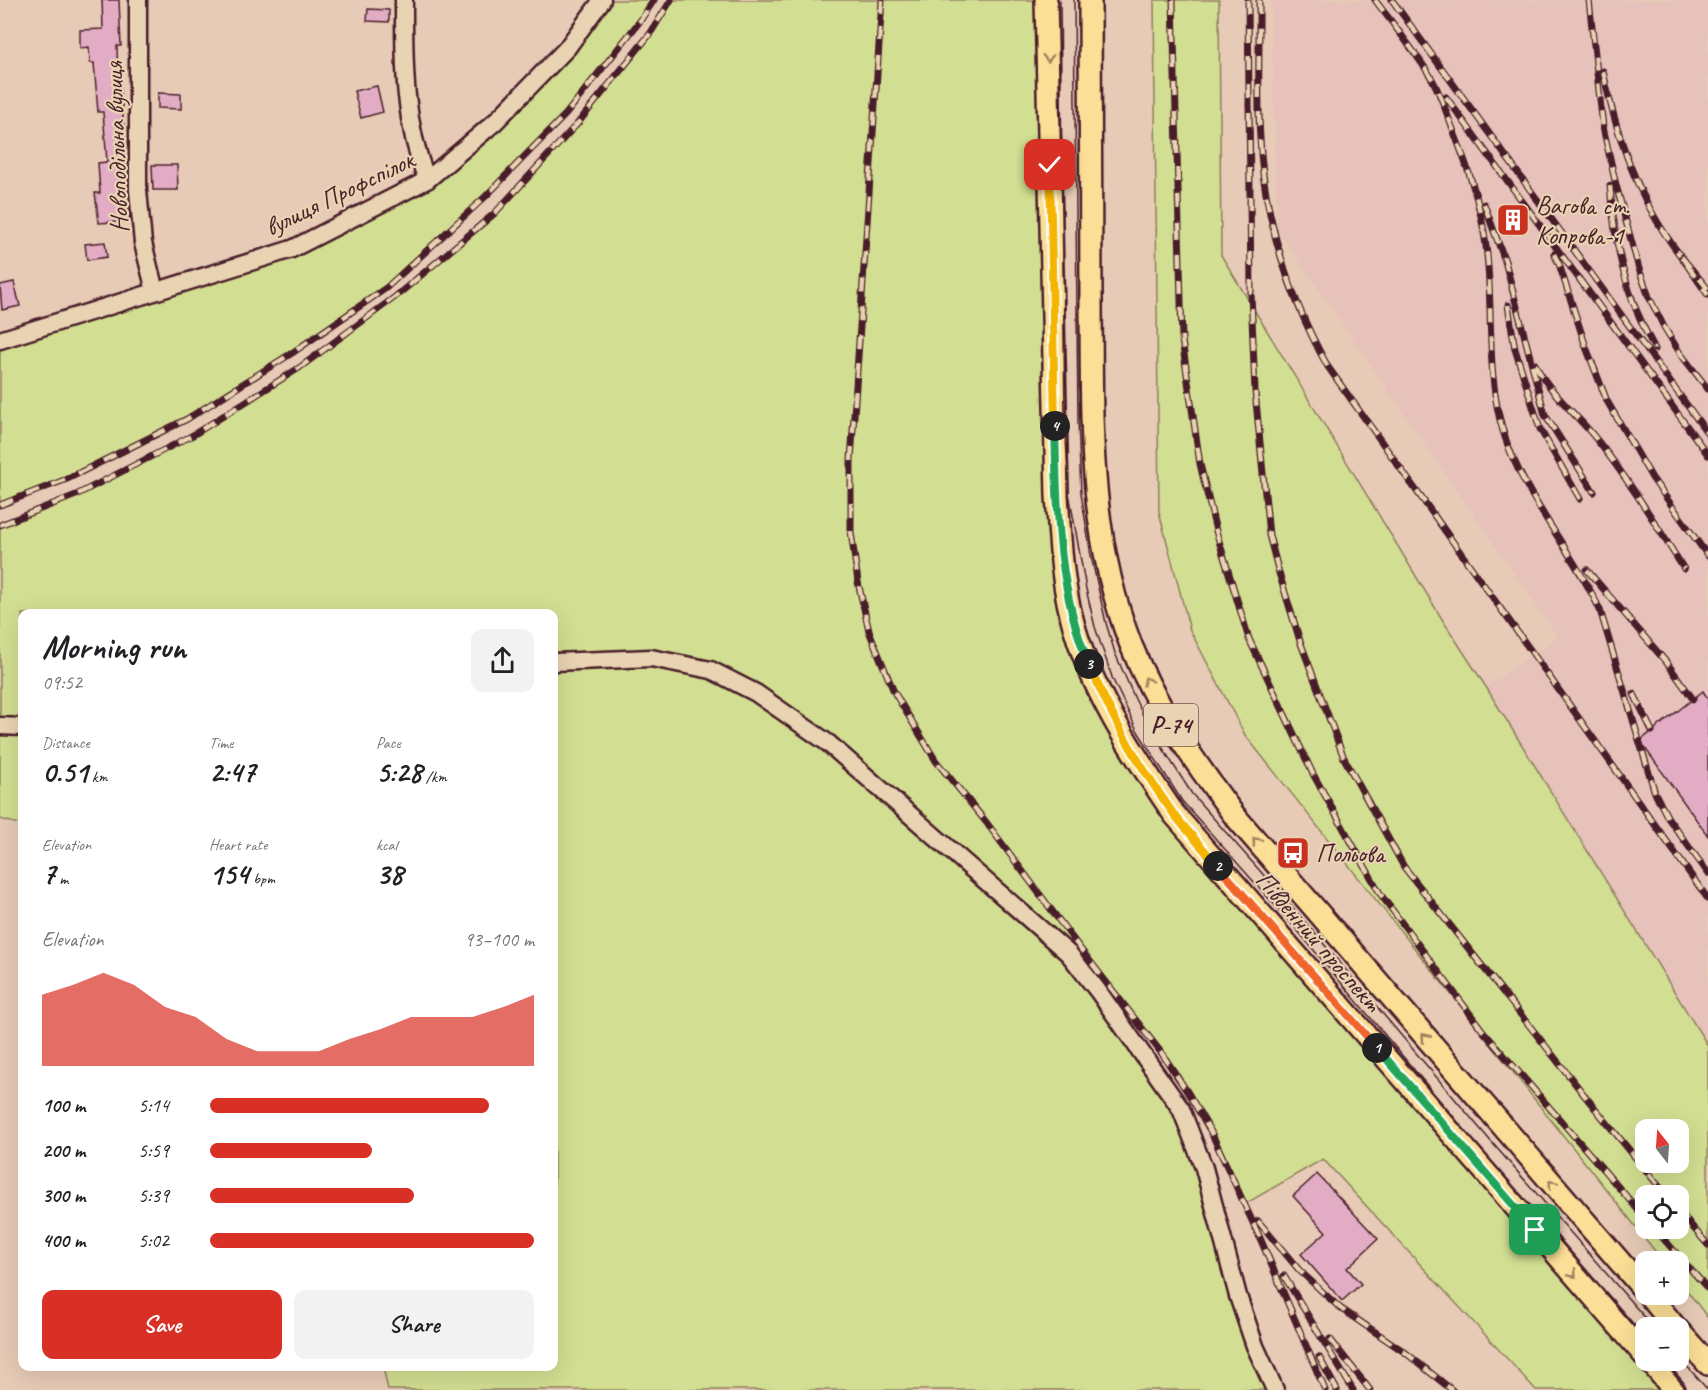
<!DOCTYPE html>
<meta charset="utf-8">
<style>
:root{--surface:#fff;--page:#f2f2f2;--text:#202124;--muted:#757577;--accent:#d93025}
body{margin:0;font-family:Caveat,sans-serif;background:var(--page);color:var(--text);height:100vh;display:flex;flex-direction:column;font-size:22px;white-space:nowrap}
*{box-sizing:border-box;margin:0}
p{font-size:20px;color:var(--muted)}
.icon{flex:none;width:33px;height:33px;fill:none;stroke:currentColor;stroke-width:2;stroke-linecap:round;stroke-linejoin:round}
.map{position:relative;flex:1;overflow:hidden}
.side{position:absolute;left:18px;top:609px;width:540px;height:762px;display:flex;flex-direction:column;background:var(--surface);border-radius:12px;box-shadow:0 6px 24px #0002}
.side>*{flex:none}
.needle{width:39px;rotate:343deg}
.fabs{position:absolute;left:1635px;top:1119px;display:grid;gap:12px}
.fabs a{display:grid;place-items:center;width:54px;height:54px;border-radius:12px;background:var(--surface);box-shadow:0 6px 24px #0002;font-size:30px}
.pin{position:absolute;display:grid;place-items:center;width:51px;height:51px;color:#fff;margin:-26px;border-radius:12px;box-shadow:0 3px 9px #0006}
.km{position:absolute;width:30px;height:30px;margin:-15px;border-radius:50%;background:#222;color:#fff;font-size:16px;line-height:30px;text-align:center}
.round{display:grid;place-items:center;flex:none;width:63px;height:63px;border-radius:12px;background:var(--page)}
.head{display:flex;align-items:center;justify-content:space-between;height:102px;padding:0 24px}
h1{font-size:33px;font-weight:600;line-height:45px}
.metrics{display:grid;grid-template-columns:repeat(3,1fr);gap:9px;height:102px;padding:6px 24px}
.metrics div{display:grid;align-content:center}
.metrics b{font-size:30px;font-weight:600}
.metrics small{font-size:16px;font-weight:400}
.metrics p{font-size:16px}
.chart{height:168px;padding:12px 24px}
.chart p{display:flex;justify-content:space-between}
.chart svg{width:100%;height:108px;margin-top:6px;fill:var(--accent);opacity:.7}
.primary-button{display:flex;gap:12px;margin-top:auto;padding:12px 24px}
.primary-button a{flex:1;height:69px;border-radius:12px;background:var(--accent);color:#fff;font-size:24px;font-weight:600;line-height:69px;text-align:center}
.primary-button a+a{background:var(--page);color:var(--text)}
ul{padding:0 24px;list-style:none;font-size:20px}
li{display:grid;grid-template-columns:96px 72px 1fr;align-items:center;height:45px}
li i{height:15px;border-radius:8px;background:var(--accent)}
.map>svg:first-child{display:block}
.built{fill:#e6c2ba}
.green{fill:#d2de91;stroke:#8e7e5e;stroke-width:1.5;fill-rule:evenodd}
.building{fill:#e2acc4;stroke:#4a1f2b;stroke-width:1.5}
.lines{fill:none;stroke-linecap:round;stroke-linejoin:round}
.minor-casing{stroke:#4a1f2b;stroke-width:21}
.major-casing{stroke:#4a1f2b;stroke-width:26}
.minor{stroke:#e8d3b2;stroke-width:16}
.major{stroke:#fbdf96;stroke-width:21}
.tram{stroke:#4a1f2b;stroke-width:1.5}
.rail-casing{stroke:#4a1f2b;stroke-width:7}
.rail{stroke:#e8d3b2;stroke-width:4.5;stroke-dasharray:14;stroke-linecap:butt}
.oneway{stroke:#a27f60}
.split-1-casing{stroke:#fff;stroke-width:12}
.split-2-casing{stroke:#fff;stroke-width:12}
.split-3-casing{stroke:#fff;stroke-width:12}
.split-4-casing{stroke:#fff;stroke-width:12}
.split-5-casing{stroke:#fff;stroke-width:12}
.split-1{stroke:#22a559;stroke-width:8}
.split-2{stroke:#f0652b;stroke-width:8}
.split-3{stroke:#f5b400;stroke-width:8}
.split-4{stroke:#22a559;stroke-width:8}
.split-5{stroke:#f5b400;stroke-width:8}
.labels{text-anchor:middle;stroke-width:4.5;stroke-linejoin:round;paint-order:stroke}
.shield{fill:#e8d3b2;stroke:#795554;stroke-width:1.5}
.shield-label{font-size:24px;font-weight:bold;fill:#4a1f2b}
.street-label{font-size:26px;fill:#4a1f2b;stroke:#e8d3b2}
.poi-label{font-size:26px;fill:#4a1f2b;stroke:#e8d3b2;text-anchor:start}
</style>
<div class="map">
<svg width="1708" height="1390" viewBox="0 0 1708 1390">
<rect width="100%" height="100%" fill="#e7cbb6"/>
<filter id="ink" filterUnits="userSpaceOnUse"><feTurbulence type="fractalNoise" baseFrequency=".0167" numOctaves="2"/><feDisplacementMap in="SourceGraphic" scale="12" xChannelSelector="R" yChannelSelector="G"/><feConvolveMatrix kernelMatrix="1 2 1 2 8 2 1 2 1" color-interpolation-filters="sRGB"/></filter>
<g filter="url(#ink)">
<path class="built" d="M1271,0H1708V1046L1486,687L1558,637L1277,229Z"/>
<path class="green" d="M602,0H654L640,21L566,114L485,197L386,288L292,353L187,419L67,479L0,505V340L292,249L427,180L495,122Z
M671,0H1046L1070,613L1134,754L1674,1390H1536L1323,1159L1245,1204C1221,1152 1196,1102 1163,1055C1137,1018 1107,983 1079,947L1069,953L1181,1109L1275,1390H388L383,1367L554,1366V614H22V825L0,819V525L76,495L193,435L299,368L395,297L495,213L578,123L650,34Z
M1154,0H1219L1221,255L1442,619L1486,687L1708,1046V1318L1679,1280L1678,1262L1663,1261L1245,735L1190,630L1159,512ZM1646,1130H1678V1162H1646ZM1646,1196H1678V1228H1646Z"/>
<path class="building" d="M102,0H119L121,46H117L118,81H120L125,141H123L125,170L118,171L121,209H129L130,221L99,223L95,193H100L98,163L107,162L103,112H98L94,63H90L89,47L80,48V30L103,29Z
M368,9L389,10V22L367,21Z
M377,86L383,112L361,118L354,91Z
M158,93L181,94V109L158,108Z
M152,165H177L178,190H153Z
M1518,204L1527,228L1508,235L1499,211Z
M105,242L107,257L87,260L85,244Z
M14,282L20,306L2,310L0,285Z
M1703,691L1708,699V836L1640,741Z
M1317,1174L1378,1239L1347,1268L1361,1284L1342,1301L1301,1254L1326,1232L1293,1196Z"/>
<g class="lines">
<defs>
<path id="minor" d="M138,0V190L143,243L155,291
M404,0C404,63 403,120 427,180
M0,340L292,249L427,180L495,122L567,48L602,0
M554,662L651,658L711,670L756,693L828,743L1069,954L1098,991L1181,1109L1204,1168L1238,1296L1255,1346L1275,1390
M0,726L22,727"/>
<path id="major" d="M1046,0L1057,496C1060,535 1061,576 1071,615C1089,688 1132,752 1174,814L1646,1357
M1090,0C1090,100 1091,200 1091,300C1092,418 1087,533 1131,645C1156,708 1194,761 1234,815L1646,1292
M1648,1294L1676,1328
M1678,1330L1708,1364
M1649,1360L1674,1390"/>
</defs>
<use href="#minor" class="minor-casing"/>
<use href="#major" class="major-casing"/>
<use href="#minor" class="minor"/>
<use href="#major" class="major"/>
<path class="tram" d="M1060,0L1065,421L1069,493L1086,589L1095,627L1113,680L1137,730L1182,801L1297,930L1478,1146L1646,1341
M1074,0L1078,421L1081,493L1091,556L1106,623L1115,653L1135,699L1148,725L1192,794L1306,923L1488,1138L1654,1328
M1678,1356L1708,1390
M1662,1360L1687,1390"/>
<defs>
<path id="rail" d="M882,0L851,460V532L858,582L869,631L894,692L936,761L986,822L1079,947L1163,1055L1188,1093L1211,1132L1260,1238L1325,1390
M1173,0L1182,340L1200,464L1216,531L1249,639L1313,774L1381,895L1483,1031L1646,1219
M1248,0L1251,293L1255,391L1269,535L1279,573L1300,641L1344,758L1404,867L1585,1096L1667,1196
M1259,0C1260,70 1254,145 1270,214C1281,267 1302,320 1328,367L1708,899
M1375,0C1393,24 1412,48 1429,74C1438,87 1443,104 1449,119C1465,160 1481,202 1486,246C1494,307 1485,371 1503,431C1523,497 1572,549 1600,610L1655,793L1668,818L1708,873
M1392,0L1708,434
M1589,0L1603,127L1616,185L1639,269L1649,297L1664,327L1680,353L1708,389
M1603,71C1617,137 1638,201 1680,255
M1446,97L1708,455
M1610,186C1615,247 1625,295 1655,349
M1484,204L1505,261L1545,415L1594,492
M1554,254L1559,264L1586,347L1607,401L1652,478L1708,556
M1708,289L1680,255L1708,295
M1508,305L1515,349L1540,429L1580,499
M1535,364C1549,392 1573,411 1593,435C1627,477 1655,523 1684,569
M0,505L67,479L187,419L292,353L386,288L485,197L566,114L640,21L654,0
M0,525L76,495L193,435L299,368L395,297L495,213L578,123L650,34L671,0
M1587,570L1667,663L1693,699
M1634,694L1652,731
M1678,1210L1708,1245
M1258,1221L1300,1271L1340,1308L1406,1353L1452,1390
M1654,1228L1708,1289
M1284,1276L1353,1390
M1330,1339L1370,1390
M1319,1357L1337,1390"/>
</defs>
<use href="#rail" class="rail-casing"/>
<use href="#rail" class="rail"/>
</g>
<defs><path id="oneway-chevron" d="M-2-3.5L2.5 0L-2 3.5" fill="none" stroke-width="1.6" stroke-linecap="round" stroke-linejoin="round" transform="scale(1.5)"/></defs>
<g class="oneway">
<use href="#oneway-chevron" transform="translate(1048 58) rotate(89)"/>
<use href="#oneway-chevron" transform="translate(1147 681) rotate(-115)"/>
<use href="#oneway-chevron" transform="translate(1256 841) rotate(-130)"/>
<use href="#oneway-chevron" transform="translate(1425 1037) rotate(-131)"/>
<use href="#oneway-chevron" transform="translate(1552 1184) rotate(-131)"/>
<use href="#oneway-chevron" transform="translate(1573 1274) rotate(49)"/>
</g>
</g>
<g class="lines" filter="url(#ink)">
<defs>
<path id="split-1" d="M1377,1048L1535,1230"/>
<path id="split-2" d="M1218,866L1377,1048"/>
<path id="split-3" d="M1089,664C1111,717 1139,766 1173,813C1187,831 1203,848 1218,866"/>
<path id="split-4" d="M1055,426C1057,507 1057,589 1089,664"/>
<path id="split-5" d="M1050,165L1055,426"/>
</defs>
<use href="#split-1" class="split-1-casing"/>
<use href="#split-2" class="split-2-casing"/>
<use href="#split-3" class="split-3-casing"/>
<use href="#split-4" class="split-4-casing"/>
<use href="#split-5" class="split-5-casing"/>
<use href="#split-1" class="split-1"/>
<use href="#split-2" class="split-2"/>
<use href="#split-3" class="split-3"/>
<use href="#split-4" class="split-4"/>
<use href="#split-5" class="split-5"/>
</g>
<defs>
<symbol id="building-square" viewBox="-11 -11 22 22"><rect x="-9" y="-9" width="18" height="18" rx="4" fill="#c8321e" stroke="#e8d3b2"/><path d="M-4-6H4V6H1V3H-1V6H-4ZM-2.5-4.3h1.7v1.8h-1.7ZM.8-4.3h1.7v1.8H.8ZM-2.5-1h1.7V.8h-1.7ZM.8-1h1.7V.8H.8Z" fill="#fff"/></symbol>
<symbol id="bus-square" viewBox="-11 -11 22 22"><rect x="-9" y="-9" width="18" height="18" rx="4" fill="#c8321e" stroke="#e8d3b2"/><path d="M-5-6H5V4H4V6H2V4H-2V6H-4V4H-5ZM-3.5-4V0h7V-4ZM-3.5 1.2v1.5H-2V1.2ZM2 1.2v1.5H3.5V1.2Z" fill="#fff"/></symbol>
</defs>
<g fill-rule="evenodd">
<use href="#building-square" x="1494" y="201" width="38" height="38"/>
<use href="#bus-square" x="1274" y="834" width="38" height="38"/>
</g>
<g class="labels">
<rect class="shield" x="1144" y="704" width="54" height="42" rx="4.5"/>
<g class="shield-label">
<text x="1171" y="733">Р-74</text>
</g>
<g class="street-label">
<text transform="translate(116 147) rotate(-92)" y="9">Новоподільна вулиця</text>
<text transform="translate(339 193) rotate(-26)" y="9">вулиця Профспілок</text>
<text transform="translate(1319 941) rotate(49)" y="9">Південний проспект</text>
</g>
<g class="poi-label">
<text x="1536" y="214">Вагова ст.<tspan x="1536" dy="30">Копрова-1</tspan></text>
<text x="1316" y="862">Польова</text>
</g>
</g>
</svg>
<div class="fabs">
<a><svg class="needle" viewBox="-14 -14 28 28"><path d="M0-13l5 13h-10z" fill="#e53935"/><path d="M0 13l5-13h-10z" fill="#757577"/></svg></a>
<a><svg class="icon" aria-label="locate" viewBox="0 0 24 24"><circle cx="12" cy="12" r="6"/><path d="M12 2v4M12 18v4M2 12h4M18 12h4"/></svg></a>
<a>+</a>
<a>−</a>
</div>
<div class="pin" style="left:1535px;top:1230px;background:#1e9e55"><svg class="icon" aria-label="arrive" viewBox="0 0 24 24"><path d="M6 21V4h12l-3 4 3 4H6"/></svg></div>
<div class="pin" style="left:1050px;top:165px;background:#d93025"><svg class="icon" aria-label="check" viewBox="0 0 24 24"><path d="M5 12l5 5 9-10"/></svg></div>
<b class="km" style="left:1377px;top:1048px">1</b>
<b class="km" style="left:1218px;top:866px">2</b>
<b class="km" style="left:1089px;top:664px">3</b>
<b class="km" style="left:1055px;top:426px">4</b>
<section class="side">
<div class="head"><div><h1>Morning run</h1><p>09:52</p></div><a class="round"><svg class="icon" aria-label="share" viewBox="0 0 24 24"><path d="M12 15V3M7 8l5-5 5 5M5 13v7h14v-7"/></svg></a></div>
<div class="metrics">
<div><p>Distance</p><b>0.51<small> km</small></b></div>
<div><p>Time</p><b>2:47</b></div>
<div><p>Pace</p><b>5:28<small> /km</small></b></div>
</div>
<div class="metrics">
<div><p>Elevation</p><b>7<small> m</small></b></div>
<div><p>Heart rate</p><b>154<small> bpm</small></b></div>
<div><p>kcal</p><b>38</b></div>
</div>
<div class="chart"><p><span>Elevation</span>93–100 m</p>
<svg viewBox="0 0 160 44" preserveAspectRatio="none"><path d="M0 44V15L10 11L20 6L30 11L40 20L50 24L60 33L70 38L80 38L90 38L100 33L110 29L120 24L130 24L140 24L150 20L160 15V44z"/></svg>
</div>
<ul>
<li><b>100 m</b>5:14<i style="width:86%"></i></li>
<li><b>200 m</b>5:59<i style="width:50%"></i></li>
<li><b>300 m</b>5:39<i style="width:63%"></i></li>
<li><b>400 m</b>5:02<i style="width:100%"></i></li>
</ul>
<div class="primary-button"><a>Save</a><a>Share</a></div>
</section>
</div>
